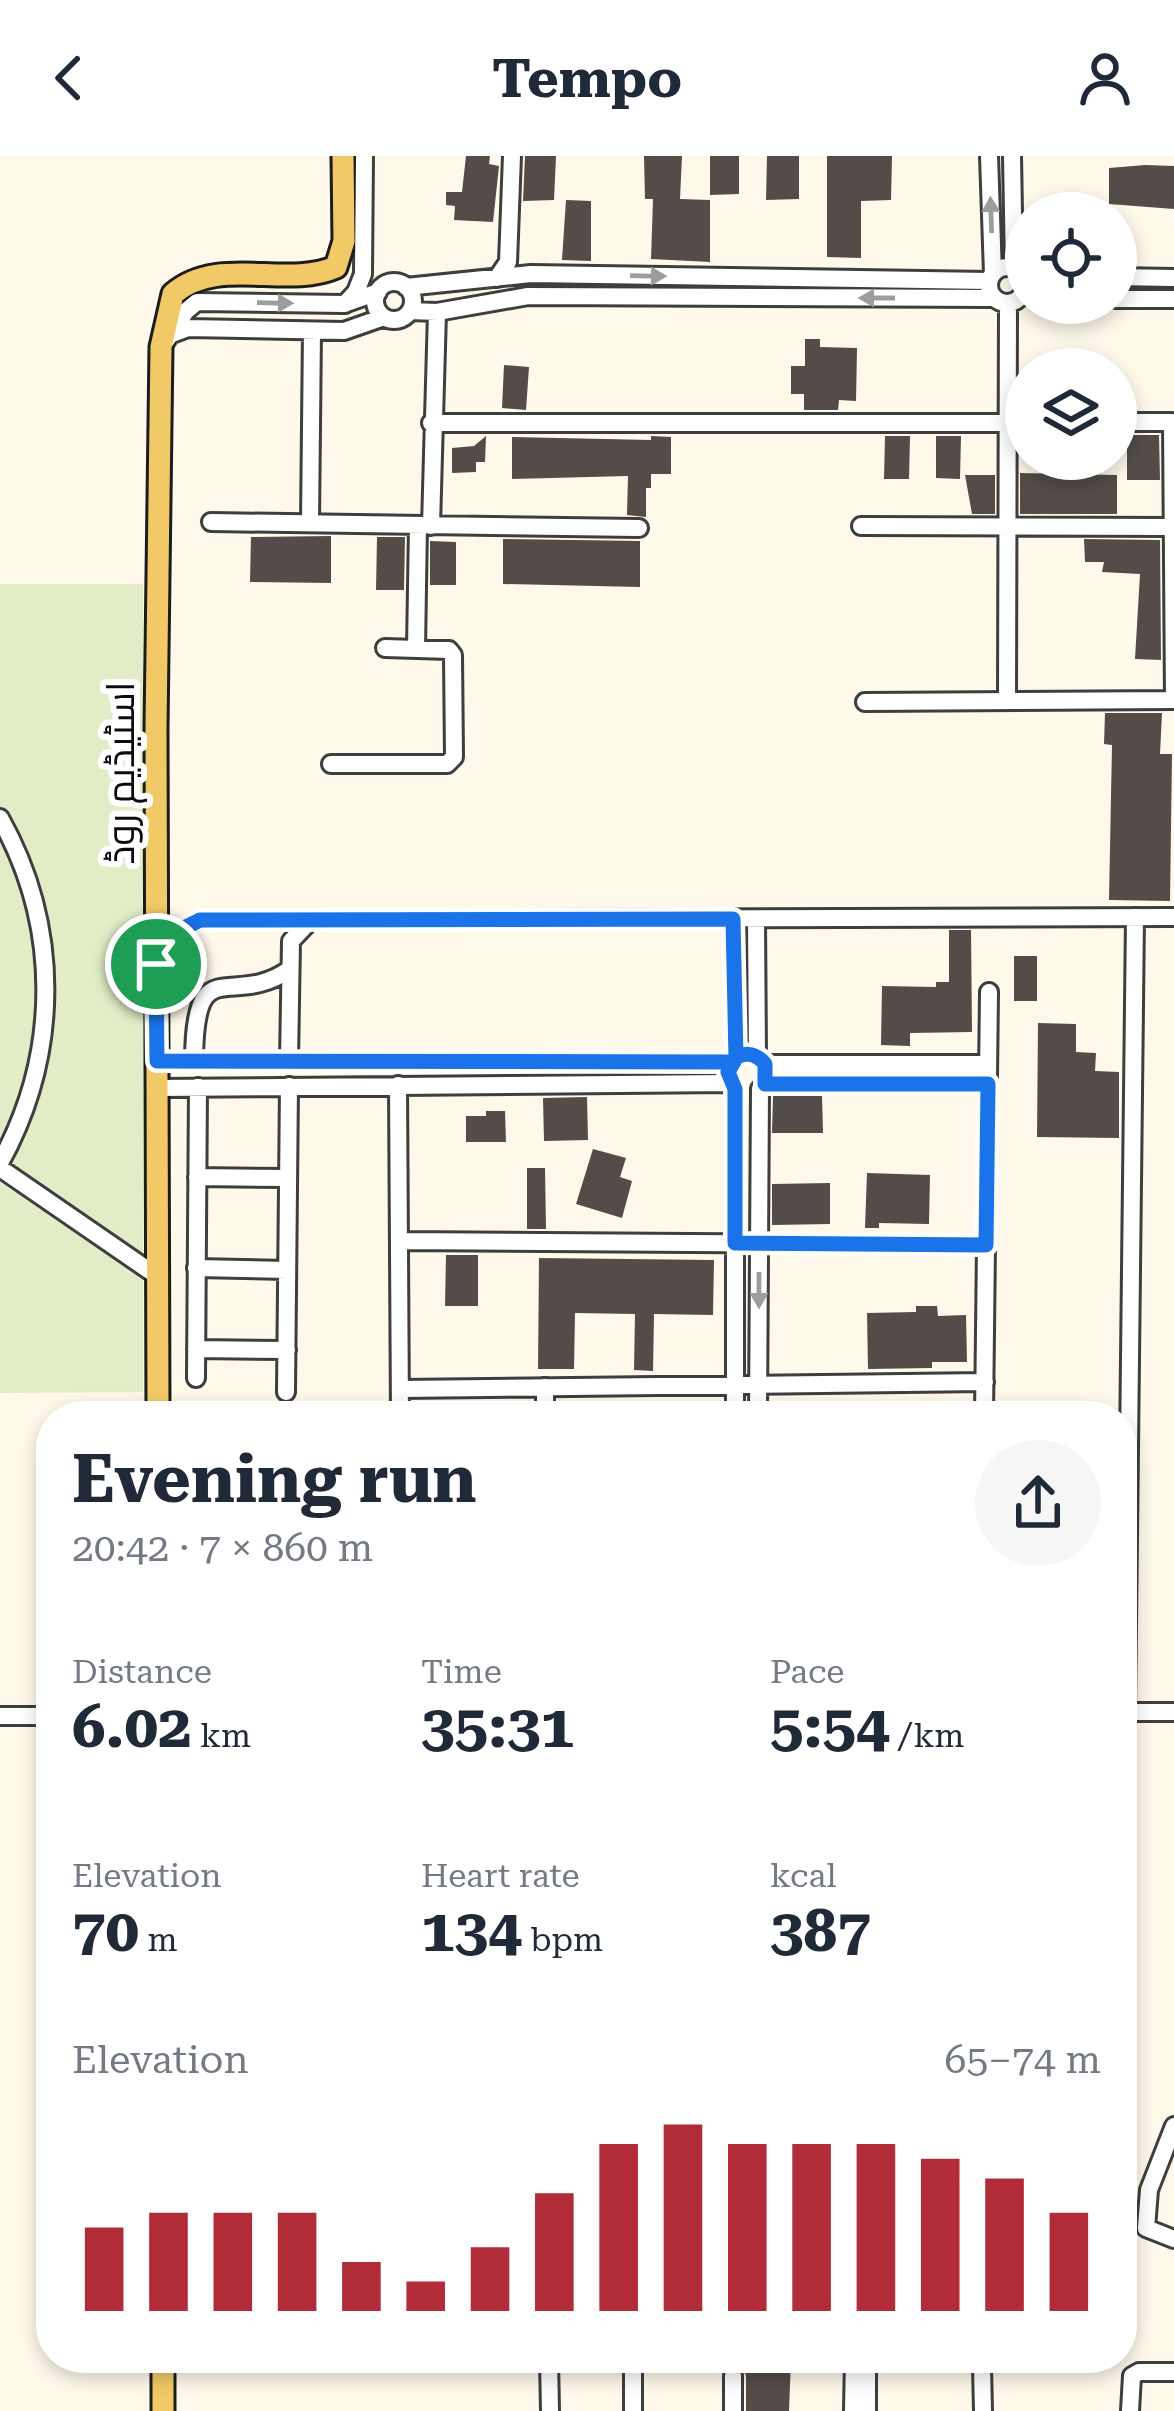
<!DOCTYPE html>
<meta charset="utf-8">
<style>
:root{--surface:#fff;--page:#f6f6f7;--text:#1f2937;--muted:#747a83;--accent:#b22b38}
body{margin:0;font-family:"Roboto Serif",Cairo,serif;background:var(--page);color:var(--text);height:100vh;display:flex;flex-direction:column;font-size:45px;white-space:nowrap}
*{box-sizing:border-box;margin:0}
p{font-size:39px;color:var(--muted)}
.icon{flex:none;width:66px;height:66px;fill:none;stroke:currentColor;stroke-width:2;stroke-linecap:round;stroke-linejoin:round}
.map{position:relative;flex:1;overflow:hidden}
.panel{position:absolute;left:36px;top:1245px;width:1101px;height:972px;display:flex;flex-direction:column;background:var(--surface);border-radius:48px;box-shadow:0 6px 18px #0003}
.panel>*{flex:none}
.fabs{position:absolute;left:1005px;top:36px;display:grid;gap:24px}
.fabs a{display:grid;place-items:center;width:132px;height:132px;border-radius:50%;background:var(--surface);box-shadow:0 6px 18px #0003;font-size:60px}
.pin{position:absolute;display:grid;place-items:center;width:102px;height:102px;color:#fff;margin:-51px;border:6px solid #fff;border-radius:50%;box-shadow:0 3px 12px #0007}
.round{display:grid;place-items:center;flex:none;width:126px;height:126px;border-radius:63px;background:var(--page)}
.headline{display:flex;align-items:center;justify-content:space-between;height:204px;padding:0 36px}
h1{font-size:66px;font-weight:700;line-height:90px}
.stats{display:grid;grid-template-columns:repeat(3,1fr);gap:18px;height:204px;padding:12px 36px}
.stats div{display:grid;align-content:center}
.stats b{font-size:60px;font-weight:700}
.stats small{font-size:33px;font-weight:400}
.stats p{font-size:33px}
.chart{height:336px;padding:24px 36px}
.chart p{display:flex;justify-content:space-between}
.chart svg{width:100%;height:216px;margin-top:12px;stroke:var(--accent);stroke-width:6}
header{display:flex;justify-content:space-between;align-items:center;height:156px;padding:0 36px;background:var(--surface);font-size:54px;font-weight:700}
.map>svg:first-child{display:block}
.pitch{fill:#e2edc7}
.building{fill:#534c48}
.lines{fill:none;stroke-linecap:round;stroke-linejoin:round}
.minor-casing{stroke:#3e3e3e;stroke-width:22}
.major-casing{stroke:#1c1c1c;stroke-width:27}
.minor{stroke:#fff;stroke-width:16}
.major{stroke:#f1c967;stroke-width:21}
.oneway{fill:#9d9d9d}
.route-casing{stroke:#fff;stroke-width:24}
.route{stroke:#1a73e8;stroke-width:15}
.labels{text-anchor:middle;stroke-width:12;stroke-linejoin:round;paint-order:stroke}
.street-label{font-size:39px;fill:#0b0b0b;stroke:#fff}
</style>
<header><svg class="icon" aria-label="back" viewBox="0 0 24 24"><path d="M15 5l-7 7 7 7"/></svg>Tempo<svg class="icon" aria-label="person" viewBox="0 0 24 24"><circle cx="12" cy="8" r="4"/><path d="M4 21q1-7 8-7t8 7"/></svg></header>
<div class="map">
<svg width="1174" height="2255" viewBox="0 0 1174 2255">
<rect width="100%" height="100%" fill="#fef9ea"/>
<path class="pitch" d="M0,428H143V1236L0,1237Z"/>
<path class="building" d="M466,0H490L489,8L499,10L493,66L454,64L455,50L446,49V36H462Z
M525,0H556L554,44L523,45Z
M644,0H682L680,43L710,44V106L651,103L653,43H645Z
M710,0H739V38L710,39Z
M767,0H799V43L766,44Z
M827,0H892L891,44L861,45V102L827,101Z
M1145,9L1174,10V53L1109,48V12Z
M566,44L591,45V105L562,104Z
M805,183H820V191L857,192L856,245L839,244L838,254H804V238H791V210H805Z
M504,209L529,211L526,254L502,252Z
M1127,279H1159L1160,324H1127Z
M486,280L485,306H476V316L452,317V292L474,290Z
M651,280L671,281V318H651V332H646V361L627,359L628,320L512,323V281L651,284Z
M885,280H910L909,323H884Z
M936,280H961L960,323L936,322Z
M1020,317L1117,319V358H1020Z
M965,319H995V358H972Z
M331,380V427L250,426L251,381Z
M377,381H405L404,434H376Z
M503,383L640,385V431L503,428Z
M1084,383L1160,384L1161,504L1135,503L1140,418L1102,416L1104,406H1085Z
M430,385L456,386V429H430Z
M1105,557H1162L1160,598H1172L1170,745L1109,744L1112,589L1104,588Z
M949,774H971L972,876L910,877V890L881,889L882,830L936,831V826H949Z
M1014,800H1037V845H1014Z
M1038,867L1076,868V896L1096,897L1095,915L1119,916V982L1037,981Z
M773,940H822L823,977H772Z
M587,941L588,984L544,985L543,942Z
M486,955H505L506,986H466V960H486Z
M593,993L626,1002L620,1021L632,1025L622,1062L576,1048Z
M527,1012H545L546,1073H527Z
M867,1017L930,1019L929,1068L879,1067V1072H865Z
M830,1027V1068L772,1069V1028Z
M446,1099H478V1150H445Z
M539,1102L714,1104L713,1159L654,1158L653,1215L634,1214L635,1158L575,1157L574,1213H538Z
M916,1150H937L938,1160L966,1159L967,1206H932V1212L868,1213L867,1157L916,1156Z
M739,2202L791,2203L789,2255H746V2220Z"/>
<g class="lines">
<defs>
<path id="minor" d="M989,0L993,118
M1012,0L1014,113
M989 129a18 18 0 1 1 36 0a18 18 0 1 1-36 0Z
M1116,121L1174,122
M497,122L508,106L512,0
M375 145a19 19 0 1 1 38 0a19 19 0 1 1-38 0Z
M406,131L531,118L989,125
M1116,143H1174
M345,148L356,136L363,118L364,0
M410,155L437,156L528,140L994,142
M172,178L188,172L344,175L384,161
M166,185L186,155L197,146L344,148L378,136
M431,267H1026
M211,366L639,372
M310,367L312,175
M431,370L437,156
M861,370L1173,371
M416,493L418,369
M1007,545L1008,147
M865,546L1174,544L1172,266H1116
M331,608H447L454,601L453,499L449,494L385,492
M0,662C61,771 60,898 0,1007
M733,763L736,902
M756,763L757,900
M156,807L182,773L199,764L1174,761
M194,904C195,791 231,855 290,813
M157,905L731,906
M289,905L291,785L312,763
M765,908H988
M765,927L988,928
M398,929L400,1260
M157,932L730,927
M0,1012L157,1120
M197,1021L288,1022
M399,1085L986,1089
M196,1112L287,1114
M196,1193L287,1194
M196,1222L198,931
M400,1233L985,1226
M286,1236L289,930
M545,1260V1231
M735,1260V933
M758,1260L760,933
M984,1260L989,836
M1122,1556H1174
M1126,1556L1135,761
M0,1560H51
M1174,1970L1149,2034L1146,2072L1174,2083
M549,2202L550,2255
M976,2202L982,2210L983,2255
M733,2220V2255
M633,2255V2202
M853,2255L854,2202
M867,2255V2202
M1130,2255L1132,2220L1139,2216H1174"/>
<path id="major" d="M158,1260L156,572L161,191L173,138C218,99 285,133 336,111L344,85L343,0
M163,2202V2255"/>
</defs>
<use href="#minor" class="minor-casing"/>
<use href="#major" class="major-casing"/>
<use href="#minor" class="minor"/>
<use href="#major" class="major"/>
</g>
<defs><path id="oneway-solid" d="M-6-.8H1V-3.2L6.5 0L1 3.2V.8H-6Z" transform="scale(3)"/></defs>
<g class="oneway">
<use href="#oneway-solid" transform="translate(991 59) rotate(-92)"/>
<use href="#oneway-solid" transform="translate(648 120) rotate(1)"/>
<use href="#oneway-solid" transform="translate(877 142) rotate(-180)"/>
<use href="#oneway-solid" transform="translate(275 147) rotate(1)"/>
<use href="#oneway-solid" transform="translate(759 1134) rotate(90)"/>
</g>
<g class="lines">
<defs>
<path id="route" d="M156,808L157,905L731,906C742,895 755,896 765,908V928H988L986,1089L735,1087V933L728,916L736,902L733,763L200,764L182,773L156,808"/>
</defs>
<use href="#route" class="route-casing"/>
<use href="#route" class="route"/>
</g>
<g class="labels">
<g class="street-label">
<text transform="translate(120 617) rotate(-90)" y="14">اسٹیڈیم روڈ</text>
</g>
</g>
</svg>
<div class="fabs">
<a><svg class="icon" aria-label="locate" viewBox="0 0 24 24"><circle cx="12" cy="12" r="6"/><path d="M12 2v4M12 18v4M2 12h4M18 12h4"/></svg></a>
<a><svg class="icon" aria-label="layers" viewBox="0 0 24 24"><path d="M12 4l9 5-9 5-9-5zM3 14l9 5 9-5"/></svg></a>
</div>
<div class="pin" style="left:156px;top:808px;background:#1e9e55"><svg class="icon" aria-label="arrive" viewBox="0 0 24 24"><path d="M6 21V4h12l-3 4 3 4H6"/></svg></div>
<section class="panel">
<div class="headline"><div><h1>Evening run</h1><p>20:42 · 7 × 860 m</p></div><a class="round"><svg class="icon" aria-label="share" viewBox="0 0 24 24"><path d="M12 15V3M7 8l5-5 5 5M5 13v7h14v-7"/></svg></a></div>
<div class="stats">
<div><p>Distance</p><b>6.02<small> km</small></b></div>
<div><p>Time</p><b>35:31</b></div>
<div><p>Pace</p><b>5:54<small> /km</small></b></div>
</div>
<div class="stats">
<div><p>Elevation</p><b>70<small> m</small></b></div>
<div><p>Heart rate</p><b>134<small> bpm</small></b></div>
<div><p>kcal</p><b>387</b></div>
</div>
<div class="chart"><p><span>Elevation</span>65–74 m</p>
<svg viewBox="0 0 160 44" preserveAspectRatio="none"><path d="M5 44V27M15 44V24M25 44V24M35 44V24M45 44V34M55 44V38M65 44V31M75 44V20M85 44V10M95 44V6M105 44V10M115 44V10M125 44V10M135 44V13M145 44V17M155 44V24"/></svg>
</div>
</section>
</div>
